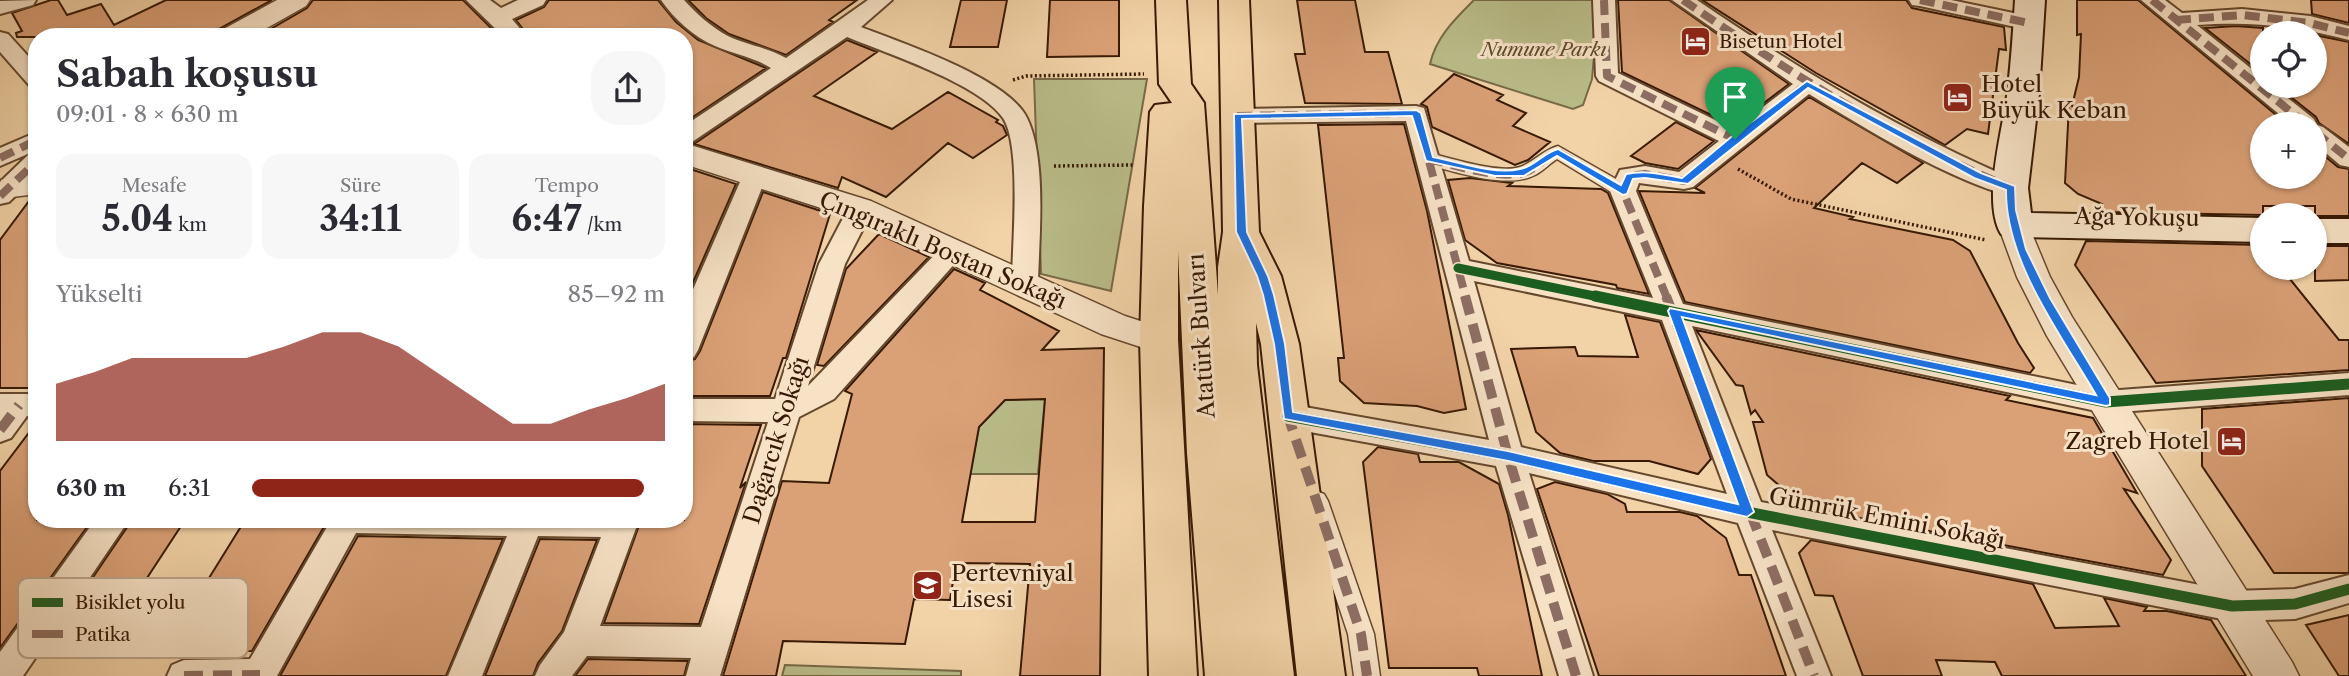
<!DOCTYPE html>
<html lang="tr">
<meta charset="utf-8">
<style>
:root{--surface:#fff;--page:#f7f7f7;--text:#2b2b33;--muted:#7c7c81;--accent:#8f2418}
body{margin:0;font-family:"Libre Caslon Text",serif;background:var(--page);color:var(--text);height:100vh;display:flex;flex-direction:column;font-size:26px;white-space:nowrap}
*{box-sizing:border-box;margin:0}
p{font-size:23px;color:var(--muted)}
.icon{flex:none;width:38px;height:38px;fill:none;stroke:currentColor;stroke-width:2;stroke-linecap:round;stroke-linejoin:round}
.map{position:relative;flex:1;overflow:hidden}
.panel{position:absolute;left:28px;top:28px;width:665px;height:500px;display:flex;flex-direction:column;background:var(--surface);border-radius:28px;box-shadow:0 2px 5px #0004}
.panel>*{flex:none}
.tools{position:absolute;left:2250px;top:21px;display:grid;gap:14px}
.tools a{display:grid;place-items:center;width:77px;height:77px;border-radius:50%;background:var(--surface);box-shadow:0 2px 5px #0004;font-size:35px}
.pin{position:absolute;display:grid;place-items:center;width:60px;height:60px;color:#fff;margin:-72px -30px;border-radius:50% 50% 50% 0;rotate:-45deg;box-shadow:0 0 7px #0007}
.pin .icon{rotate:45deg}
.round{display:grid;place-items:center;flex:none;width:74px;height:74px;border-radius:28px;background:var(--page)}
.head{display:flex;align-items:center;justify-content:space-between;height:119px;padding:0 28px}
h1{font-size:38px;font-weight:700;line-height:52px}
.figures{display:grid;grid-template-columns:repeat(3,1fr);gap:10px;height:119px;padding:7px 28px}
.figures div{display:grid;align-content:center;border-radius:18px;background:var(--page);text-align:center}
.figures b{font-size:35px;font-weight:700}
.figures small{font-size:19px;font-weight:400}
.figures p{font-size:19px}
.chart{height:196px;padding:14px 28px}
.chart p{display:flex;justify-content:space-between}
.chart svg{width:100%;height:126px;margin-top:7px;fill:var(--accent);opacity:.7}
ul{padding:0 28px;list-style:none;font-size:23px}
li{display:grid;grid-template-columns:112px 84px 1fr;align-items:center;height:52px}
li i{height:18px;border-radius:9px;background:var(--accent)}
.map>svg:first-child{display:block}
.green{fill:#b9bc88;stroke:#786a46;stroke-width:2}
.building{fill:#daa076;stroke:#371904;stroke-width:2;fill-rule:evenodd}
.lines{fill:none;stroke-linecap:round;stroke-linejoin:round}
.pedestrian-casing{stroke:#66482d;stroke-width:3}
.minor-casing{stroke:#66482d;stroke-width:4}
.tertiary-casing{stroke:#66482d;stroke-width:3}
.secondary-casing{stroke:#371904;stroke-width:4}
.primary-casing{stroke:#371904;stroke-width:4}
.path{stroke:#371904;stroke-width:3.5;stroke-dasharray:2 2.5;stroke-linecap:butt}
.pedestrian{fill:#f7e2c6;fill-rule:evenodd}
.minor{fill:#f7e2c6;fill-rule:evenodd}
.tertiary{fill:#f7e2c6;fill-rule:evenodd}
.secondary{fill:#f7e2c6;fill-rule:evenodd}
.primary{fill:#f2d3a7;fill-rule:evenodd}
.quiet-far1{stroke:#8d6e63;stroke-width:8;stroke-dasharray:15 8;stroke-linecap:butt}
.quiet{stroke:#8d6e63;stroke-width:10;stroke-dasharray:19 10;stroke-linecap:butt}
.cycleway-far1-casing{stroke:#f7e2c6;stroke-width:12}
.cycleway-casing{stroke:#f7e2c6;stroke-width:16}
.cycleway-far1{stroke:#1b5e20;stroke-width:9}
.cycleway{stroke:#1b5e20;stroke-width:11}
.route{fill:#1a73e8;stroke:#fff;stroke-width:2;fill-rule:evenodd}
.labels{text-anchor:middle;stroke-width:6;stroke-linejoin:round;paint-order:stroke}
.far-poi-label{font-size:19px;fill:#371904;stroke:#f7e2c6;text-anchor:start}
.far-park-label{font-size:19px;font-style:italic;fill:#5e4a2c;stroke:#f7e2c6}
.poi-label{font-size:23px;fill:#371904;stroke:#f7e2c6;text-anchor:start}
.street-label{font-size:23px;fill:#371904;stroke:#f7e2c6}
.key{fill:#f7e2c6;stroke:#bda68c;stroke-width:2}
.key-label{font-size:19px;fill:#371904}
</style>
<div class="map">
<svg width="2349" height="676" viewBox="0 0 2349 676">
<rect width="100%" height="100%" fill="#f2d3a7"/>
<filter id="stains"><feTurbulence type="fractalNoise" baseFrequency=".00286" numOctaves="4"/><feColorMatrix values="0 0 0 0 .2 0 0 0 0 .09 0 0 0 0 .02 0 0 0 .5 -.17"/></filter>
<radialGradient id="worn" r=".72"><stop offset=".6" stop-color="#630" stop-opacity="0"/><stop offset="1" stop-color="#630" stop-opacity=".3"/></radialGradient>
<path class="green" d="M1474,0H1599L1592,79L1583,105L1573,109L1430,64C1436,37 1455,19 1474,0Z
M1034,79H1147L1111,291L1041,274Z
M1045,399L1038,474H970L979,427L1005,400Z
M785,665L961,671V676H782Z"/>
<path class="building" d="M51,0H58L67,15L101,4L114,25L166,0H272L219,29L214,37H17L16,33L22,31L12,13Z
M313,0H463L500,37H257L307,8Z
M549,0H658L676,22L698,40L766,68L684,123V37H529L516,20L544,7Z
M688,0H857L829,20L833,22L786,55L729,34L706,18Z
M961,0H1007L998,47H950Z
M1050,0H1119V56L1047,57Z
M1297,0H1355L1365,52H1388L1402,104L1305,103L1295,54H1305Z
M1618,0H1669L1789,84L1734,126L1622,72Z
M1702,0H1906L1912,8L2004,27L2006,50L1999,49L1988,134L1967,129L1945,145L1816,73Z
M2077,0H2138L2287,124H2263V177H2315V148L2338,167L2349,169V216H2315V206H2263V215L2099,212L2102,204L2078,194L2065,183L2069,105L2072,106L2079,77L2081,34L2077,35Z
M2311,0H2349V23L2312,14Z
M2236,26L2263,28V74L2205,28Z
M2315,35L2349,42V144L2319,123L2316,117L2277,86H2315Z
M847,40L877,52L814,96L892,129L948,92L998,120L996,122L1003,126L1007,135L973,158L948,143L886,197L842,177L838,188L694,144Z
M1454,74L1503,95L1497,100L1526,113L1513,126L1550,142L1528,160L1515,165L1432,127L1427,107L1421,104Z
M1809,97L1923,163L1897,183L1862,163L1814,208L1853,217L1850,219L1953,240L1970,251L2018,343L2034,368L2030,373L1685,302L1639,191L1705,193L1695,188Z
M1676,122L1714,141L1678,169L1645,163L1631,156Z
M1404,124L1427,211L1466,409L1444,413L1417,406L1364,403L1340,381L1338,358H1344L1318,125Z
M684,167L736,184L684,303Z
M1470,178L1512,183L1508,186L1601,189L1608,193L1649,294L1617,288L1616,285L1497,263L1465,240L1448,180Z
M763,192L830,214L786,358H783L770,396H684V363L695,359L700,351Z
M32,197H37V388H0V240Z
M879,234L929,257L824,366L817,365L846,269Z
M2086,241L2263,245V268H2281L2339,340H2349V370L2156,383L2075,265Z
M2315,246H2349V280L2315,281Z
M954,269L985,283L980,290L1059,331L1042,350L1104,348L1100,676H1020L1030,564L956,563L950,600L914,599L905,644L783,641L776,676H723L782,481L829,483L852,394L845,391ZM1045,399L1035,522H962L979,427L1005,400Z
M1625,315L1660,322L1711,459L1698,474L1649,461H1593L1560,453L1536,432L1511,349L1575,347L1578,356L1638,357Z
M1696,330L2010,396L2006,400L2093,418L2137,493L2124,489L2171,560L2163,575L1822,511L1823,506L1795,499L1767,475L1753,422H1763L1755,410L1751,414L1743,386L1736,385Z
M2349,398V573H2274L2202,466V409Z
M37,422V520H92L0,648V471Z
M684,424L761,425L740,488L746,482L699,624L604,623L641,520H684Z
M1378,447L1418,454L1420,462H1459L1499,484L1508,515L1542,676H1479L1477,668H1389L1363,462Z
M1555,482L1607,494L1625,504L1627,512H1680L1697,516L1726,538L1739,575H1751L1786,676H1599L1537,489Z
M132,520H185L147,578H209L245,520H318L315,525H325L252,651L42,652Z
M358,536L503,539L446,676H280Z
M540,539L597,540L562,631L538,663L533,676H485Z
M1811,540L2033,584L2055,628L2119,626L2104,598L2147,607L2144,611H2167L2211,620L2246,676H2002L1995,662L1936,660L1942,676H1863L1833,596L1815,595L1799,553Z
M2349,615V676H2339L2306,625Z
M588,659L688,661L684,676H575Z"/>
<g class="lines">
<defs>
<path id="pedestrian" d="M1558,146L1630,187L1632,191L1630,195H1616L1557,159C1549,164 1543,171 1535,175C1506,190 1452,171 1423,163L1420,159L1429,153C1451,158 1499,174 1520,167C1534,162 1543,150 1558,146Z
M1316,491L1324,494L1328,501L1374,634L1380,676H1354L1348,634L1304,501L1308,494Z"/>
<path id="minor" d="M36,0L33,5L0,14V1Z
M466,0H490L501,8L518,0H546L543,5L512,19L527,37H504Z
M661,0H684C697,14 711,27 728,36C746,45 767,47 786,58L868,0H892L861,27C902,43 1008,78 1027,118C1047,159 1039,238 1038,283L1035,290L1025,293L1015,290L1012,283C1012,246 1022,147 1003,118C980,84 886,53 847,37L692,142L684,145V126L771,68C753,57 734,54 715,46C694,37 674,19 661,0Z
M1593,0H1615L1618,73L1734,129L1793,84L1672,0H1697C1800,70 1905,134 2020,182L2024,188L2020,194L2011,196C1947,179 1866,129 1809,94L1693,187L1684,189L1639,183L1636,191L1683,304L2106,391L2349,373V395L2106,413L1692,326L1761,502L2232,591L2295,589L2349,575V603L2295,619L2232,621L1772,530L1831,676H1797L1738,523L1529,473L1593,676H1559L1496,466L1288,428L1278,424L1273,416L1278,408L1288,404L1489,440L1406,121L1237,123L1229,121L1225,116L1229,111L1237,109L1416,106L1424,108L1469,261L1653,298L1610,191L1620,170L1645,166L1679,172L1719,141L1599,81L1596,76ZM1474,281L1662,320L1727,494L1521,447Z
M1909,0H1951L2037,18L2040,23L2037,28L2029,30L1920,6L1912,5Z
M2141,0H2165L2182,13L2242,9L2310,16L2349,26V40C2295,26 2252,21 2197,25L2263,78V86H2273L2314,119L2317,125L2323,127L2349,147V167L2340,165L2315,144V124H2291Z
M0,32L8,34L37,66V87L29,85L0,52Z
M37,132V150L0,166V148Z
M37,153V175L9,202L0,204V182L28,155Z
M755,167L764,169L767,175L698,350L694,357L684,361V310L743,175L746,169Z
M860,200L869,203L873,209L845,264L808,386L944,245L953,242L962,245L966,251L834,399L799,417L720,676H686L691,658L587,656L572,676H535L540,665L564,632L601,537L538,536L482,676H448L507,536L356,533L277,676H167L172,665L184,660L250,659L331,520H639L600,626L701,627L768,422L684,421V399H775L819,264L851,203Z
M0,394H37V416H27L11,438L0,442Z
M95,520H129L23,676H0V652Z"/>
<path id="tertiary" d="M277,0H310L306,6L251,37H216L220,31Z
M684,143L871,201L1125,316L1171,331L1177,340L1171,349L1159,353L1101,334L849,217L684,164Z
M37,174V194L12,197L0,193L1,180Z
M2014,214L2025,217L2050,277L2072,317L2292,662L2299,676H2253L2242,658L2047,336L2017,277L1998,225L2003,217Z"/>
<path id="secondary" d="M2015,0H2045L2039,94L2028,188L2031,213L2263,218V242L2014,237L2001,234C1982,202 2002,132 2007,96C2011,64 2013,32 2015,0Z
M2315,219H2349V243H2315Z"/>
<path id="primary" d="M1156,0H1186L1191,84L1204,103L1218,295V267L1223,232L1219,0H1249L1259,232L1281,276L1299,344L1345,676H1297L1261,344L1256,323L1257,365L1294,676H1205L1187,453L1178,251V340L1197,676H1149L1140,340L1144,206L1150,112L1155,105L1172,103L1159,84Z"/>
</defs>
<use href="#pedestrian" class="pedestrian-casing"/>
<use href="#minor" class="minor-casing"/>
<use href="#tertiary" class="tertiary-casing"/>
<use href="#secondary" class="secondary-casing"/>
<use href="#primary" class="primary-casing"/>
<path class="path" d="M1013,80L1026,76L1144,74
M1054,166L1133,165
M1738,169L1791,199L1986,240"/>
<use href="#pedestrian" class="pedestrian"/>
<use href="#minor" class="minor"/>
<use href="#tertiary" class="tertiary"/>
<use href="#secondary" class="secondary"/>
<use href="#primary" class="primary"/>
<path class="quiet-far1" d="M1604,0L1607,76L1735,139
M1683,0C1788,72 1894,138 2011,188
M1920,0L2029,23
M2152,0L2306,124
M2176,20L2242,15L2310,23L2349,33
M1237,116L1416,113L1466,298
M2315,132L2349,159
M0,158L37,140
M1429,159C1454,165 1501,181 1526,172C1538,168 1545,156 1558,152L1623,191
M0,196L37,161
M1667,298L1623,191L1629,176L1645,174L1684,181L1807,84"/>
<path class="quiet" d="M1465,296L1508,456L1576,676
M1666,296L1814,676
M1292,417L1288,416L1361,634L1367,676
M0,430L19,405
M184,676L260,675"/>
<defs>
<path id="cycleway-far1" d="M1458,268L1604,298"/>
<path id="cycleway" d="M1595,296L2106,402L2349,384
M1288,416L1508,456L1747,512L2232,606L2295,604L2349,589"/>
</defs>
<use href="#cycleway-far1" class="cycleway-far1-casing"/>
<use href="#cycleway" class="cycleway-casing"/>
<use href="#cycleway-far1" class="cycleway-far1"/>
<use href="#cycleway" class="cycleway"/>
</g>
<path class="route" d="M1807,81L1981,173L2015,186L2016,210L2026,249L2050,298L2110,398V405L2106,406L1682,317L1754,512L1747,517L1508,461L1284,419L1274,344L1263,295L1257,276L1236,232L1234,114L1416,110L1421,113L1433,157C1460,162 1493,175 1520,169C1534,167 1544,152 1558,149L1621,185L1626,174C1645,170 1663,174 1682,178L1731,137ZM1808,88L1974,178L2006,190C2005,261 2061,335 2096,395L1670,308L1668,311L1738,504L1508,451L1293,412L1285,344L1274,295L1268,276L1247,232L1242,119L1412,116L1426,161L1495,176H1524L1557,156L1623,195L1627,194L1633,179L1645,178L1688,184Z"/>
<defs>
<symbol id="hotel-square" viewBox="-11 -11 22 22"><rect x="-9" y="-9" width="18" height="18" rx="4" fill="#8f2418" stroke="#f7e2c6"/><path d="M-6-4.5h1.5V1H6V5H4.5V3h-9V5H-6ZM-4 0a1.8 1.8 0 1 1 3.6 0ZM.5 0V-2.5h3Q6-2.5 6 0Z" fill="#fff"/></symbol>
<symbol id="school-square" viewBox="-11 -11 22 22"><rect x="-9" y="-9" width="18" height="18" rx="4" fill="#8f2418" stroke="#f7e2c6"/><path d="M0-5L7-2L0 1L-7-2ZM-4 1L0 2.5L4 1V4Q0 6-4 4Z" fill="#fff"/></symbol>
</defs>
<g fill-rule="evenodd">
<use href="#hotel-square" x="1678" y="24" width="35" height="35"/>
<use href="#hotel-square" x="1940" y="80" width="35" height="35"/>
<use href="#hotel-square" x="2214" y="424" width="35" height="35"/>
<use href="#school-square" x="910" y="568" width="35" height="35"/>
</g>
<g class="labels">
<g class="far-poi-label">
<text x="1719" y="48">Bisetun Hotel</text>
</g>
<g class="far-park-label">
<text x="1544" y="56">Numune Parkı</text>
</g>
<g class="poi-label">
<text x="1981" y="92">Hotel<tspan x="1981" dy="26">Büyük Keban</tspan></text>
<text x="2209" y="449" text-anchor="end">Zagreb Hotel</text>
<text x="951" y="581">Pertevniyal<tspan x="951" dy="26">Lisesi</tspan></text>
</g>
<g class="street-label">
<text transform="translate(2137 217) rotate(1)" y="8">Ağa Yokuşu</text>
<text transform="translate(943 250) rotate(23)" y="8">Çıngıraklı Bostan Sokağı</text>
<text transform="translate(1201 336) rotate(-94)" y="8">Atatürk Bulvarı</text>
<text transform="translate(776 440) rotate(-73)" y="8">Dağarcık Sokağı</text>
<text transform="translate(1887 518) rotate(11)" y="8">Gümrük Emini Sokağı</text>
</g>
</g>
<rect x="18" y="578" width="230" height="80" rx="10" class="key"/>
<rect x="32" y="598" width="31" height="9" fill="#1b5e20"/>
<rect x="32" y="630" width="31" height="8" fill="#8d6e63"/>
<g class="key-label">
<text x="75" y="609">Bisiklet yolu</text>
<text x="75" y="641">Patika</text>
</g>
<rect width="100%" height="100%" filter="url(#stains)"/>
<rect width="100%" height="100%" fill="url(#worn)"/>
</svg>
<div class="tools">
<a><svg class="icon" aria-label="locate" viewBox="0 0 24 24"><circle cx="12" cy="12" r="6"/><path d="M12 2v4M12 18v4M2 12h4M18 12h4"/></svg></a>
<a>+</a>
<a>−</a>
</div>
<div class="pin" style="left:1735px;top:139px;background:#1e9e55"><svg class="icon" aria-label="arrive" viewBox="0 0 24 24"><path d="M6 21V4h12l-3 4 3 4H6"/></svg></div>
<section class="panel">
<div class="head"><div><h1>Sabah koşusu</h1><p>09:01 · 8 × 630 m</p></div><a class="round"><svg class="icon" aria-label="share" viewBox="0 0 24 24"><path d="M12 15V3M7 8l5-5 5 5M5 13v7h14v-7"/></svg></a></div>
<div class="figures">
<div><p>Mesafe</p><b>5.04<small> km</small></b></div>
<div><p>Süre</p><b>34:11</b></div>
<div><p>Tempo</p><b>6:47<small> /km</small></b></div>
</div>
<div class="chart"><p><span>Yükselti</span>85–92 m</p>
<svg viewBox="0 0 160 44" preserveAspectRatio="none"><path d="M0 44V24L10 20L20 15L30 15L40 15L50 15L60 11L70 6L80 6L90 11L100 20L110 29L120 38L130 38L140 33L150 29L160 24V44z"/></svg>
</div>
<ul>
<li><b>630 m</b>6:31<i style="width:95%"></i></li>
</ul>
</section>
</div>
